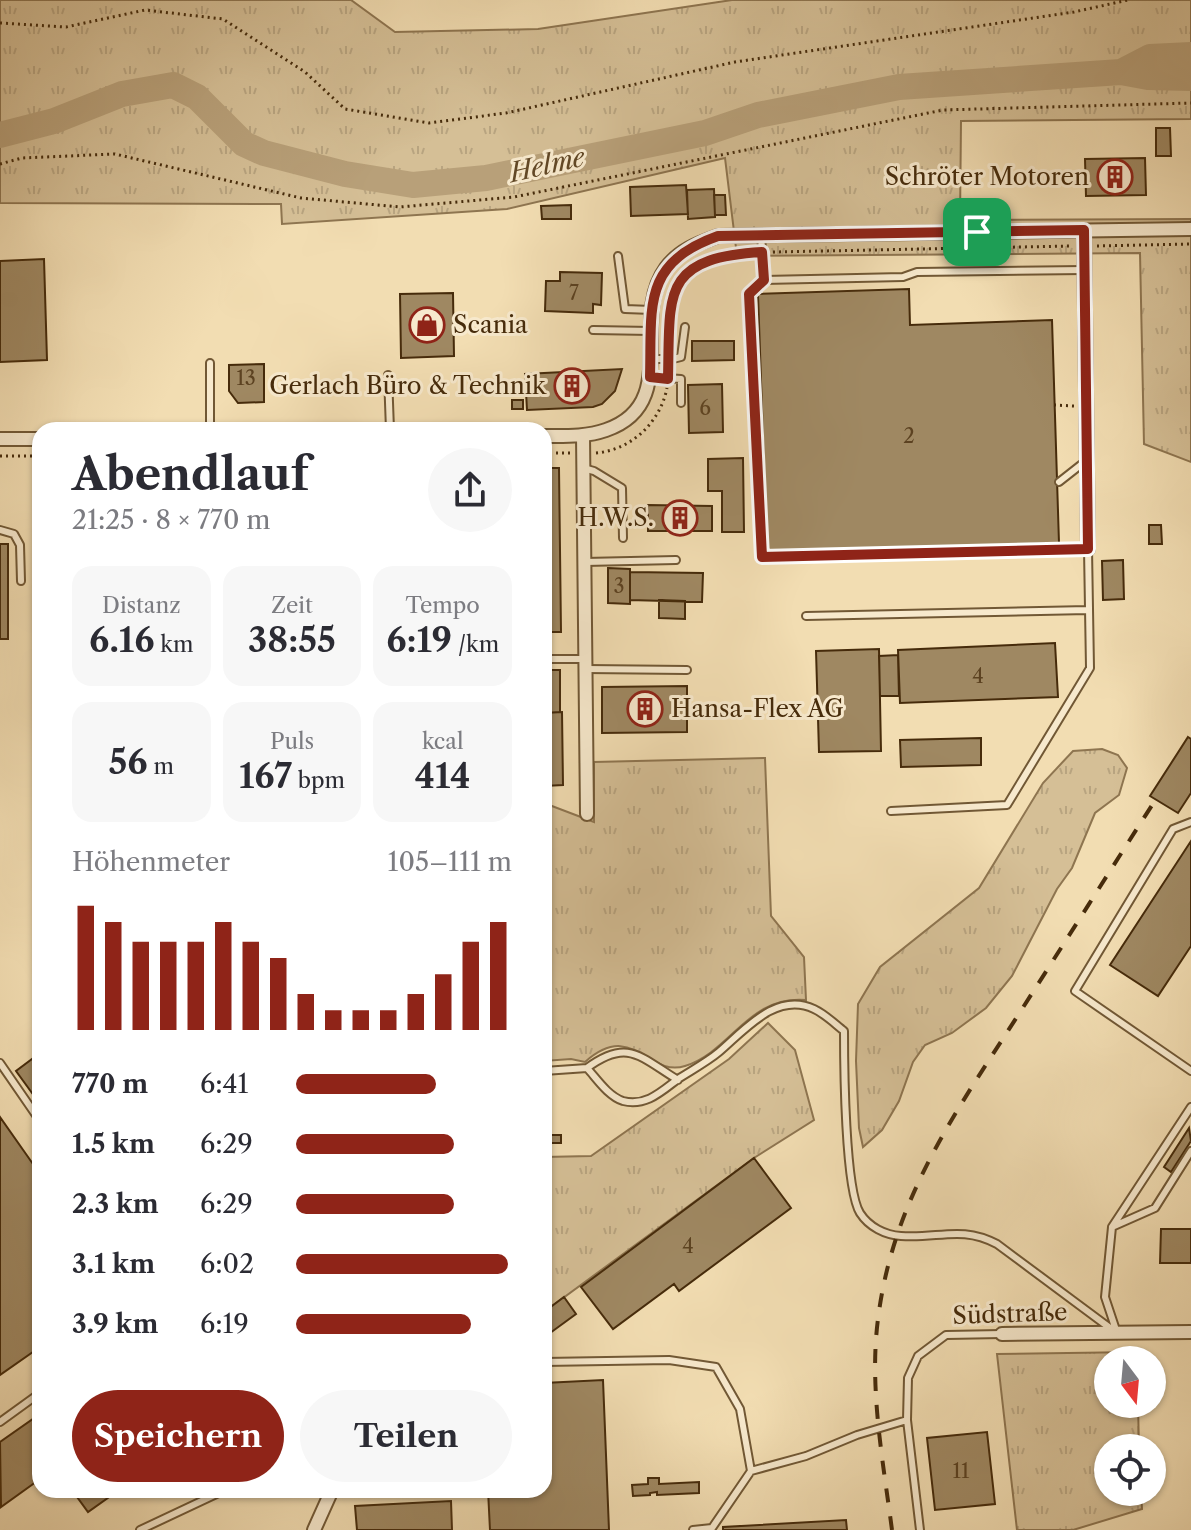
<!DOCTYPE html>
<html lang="de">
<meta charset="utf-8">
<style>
:root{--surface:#fff;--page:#f7f7f7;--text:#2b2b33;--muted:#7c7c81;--accent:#8f2418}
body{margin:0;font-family:"Libre Caslon Text",serif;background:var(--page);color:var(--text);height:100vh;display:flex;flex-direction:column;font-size:30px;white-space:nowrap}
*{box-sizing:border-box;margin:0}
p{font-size:26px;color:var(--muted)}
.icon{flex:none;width:44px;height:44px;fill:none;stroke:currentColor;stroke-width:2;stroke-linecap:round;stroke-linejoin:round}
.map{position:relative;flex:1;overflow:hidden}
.panel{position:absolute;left:32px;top:422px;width:520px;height:1076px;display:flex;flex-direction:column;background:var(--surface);border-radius:24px;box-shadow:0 2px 6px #0004}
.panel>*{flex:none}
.needle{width:52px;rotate:164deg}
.buttons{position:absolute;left:1094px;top:1346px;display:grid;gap:16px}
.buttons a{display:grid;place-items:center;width:72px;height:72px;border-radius:50%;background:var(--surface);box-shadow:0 2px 6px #0004;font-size:40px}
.pin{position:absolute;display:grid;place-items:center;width:68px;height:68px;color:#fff;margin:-34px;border-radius:16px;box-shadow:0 4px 12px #0006}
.round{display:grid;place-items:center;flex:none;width:84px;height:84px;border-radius:42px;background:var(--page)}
.summary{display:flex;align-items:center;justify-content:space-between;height:136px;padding:0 40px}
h1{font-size:44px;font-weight:800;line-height:60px}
.figures{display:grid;grid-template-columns:repeat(3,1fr);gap:12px;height:136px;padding:8px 40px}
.figures div{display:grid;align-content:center;border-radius:20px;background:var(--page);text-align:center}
.figures b{font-size:34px;font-weight:800}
.figures small{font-size:22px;font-weight:400}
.figures p{font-size:22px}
.chart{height:224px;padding:16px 40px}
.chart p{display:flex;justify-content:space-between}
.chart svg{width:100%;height:144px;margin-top:8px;stroke:var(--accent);stroke-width:6}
.action{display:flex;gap:16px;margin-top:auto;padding:16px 40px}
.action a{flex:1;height:92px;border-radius:48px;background:var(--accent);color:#fff;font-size:32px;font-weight:800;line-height:92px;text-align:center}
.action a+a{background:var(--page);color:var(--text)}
ul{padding:0 40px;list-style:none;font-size:26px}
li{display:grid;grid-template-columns:128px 96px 1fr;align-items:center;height:60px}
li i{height:20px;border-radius:10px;background:var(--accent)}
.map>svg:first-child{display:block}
.grass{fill:url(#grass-tufts);stroke:#8e7550;stroke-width:2}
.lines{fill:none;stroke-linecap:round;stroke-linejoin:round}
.river{stroke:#b8a079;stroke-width:26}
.building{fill:#9f8862;stroke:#462b0b;stroke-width:2}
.service-casing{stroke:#715835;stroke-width:10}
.minor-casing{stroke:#715835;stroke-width:16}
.path{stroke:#462b0b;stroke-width:3;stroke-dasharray:2 4;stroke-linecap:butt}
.service{stroke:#f7e9cd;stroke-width:6}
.minor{stroke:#f7e9cd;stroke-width:12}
.rail{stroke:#462b0b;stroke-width:4;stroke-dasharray:14 14;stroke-linecap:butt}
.route-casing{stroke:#fff;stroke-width:16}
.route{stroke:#8f2418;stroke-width:10}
.labels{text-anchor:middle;stroke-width:6;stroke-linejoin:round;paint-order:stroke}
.number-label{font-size:20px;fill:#5c4221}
.poi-label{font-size:24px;fill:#462b0b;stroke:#f7e9cd;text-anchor:end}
.street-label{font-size:24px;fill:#462b0b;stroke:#f7e9cd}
.water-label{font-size:26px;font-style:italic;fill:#624826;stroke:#f7e9cd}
</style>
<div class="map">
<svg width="1191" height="1530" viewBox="0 0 1191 1530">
<defs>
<pattern id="grass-tufts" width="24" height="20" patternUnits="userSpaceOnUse" patternTransform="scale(2)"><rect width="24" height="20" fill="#d5bf96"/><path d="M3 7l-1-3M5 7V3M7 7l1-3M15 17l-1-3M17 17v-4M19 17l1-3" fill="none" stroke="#b8a480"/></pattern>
</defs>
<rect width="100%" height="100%" fill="#f2ddb2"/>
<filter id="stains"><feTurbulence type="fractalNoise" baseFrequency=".0025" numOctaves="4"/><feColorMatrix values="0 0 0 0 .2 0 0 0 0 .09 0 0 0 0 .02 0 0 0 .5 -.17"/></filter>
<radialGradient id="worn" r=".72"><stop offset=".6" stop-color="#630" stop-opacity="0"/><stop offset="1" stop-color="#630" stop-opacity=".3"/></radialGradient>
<path class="grass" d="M0,0H351L395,32L538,29L732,0H1191V119L961,121L960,220L1191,219V462L1144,444L1140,253L737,256L725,158L507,209L282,224L281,204L0,203Z
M1102,749L1118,755L1127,768L1119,795L1095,813L1072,868L1057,889L1012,976L986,1008L952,1033L925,1045L913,1062L899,1101L882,1130L863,1147L859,1128L856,1061L858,1004L880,967L979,888L1043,783L1073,751Z
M765,758L771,916L804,957L806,1000C748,995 732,1051 685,1066C648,1078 633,1019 585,1062L571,1059L544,1061V803L594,822V762Z
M768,1023L795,1050L814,1120L754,1158L544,1312V1157L591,1156L729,1059Z
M1136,1352V1360H1108V1404H1138L1139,1448H1108V1492H1141L1142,1509L1073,1530H1017L997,1354Z"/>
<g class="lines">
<path class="river" d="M1121,72L1148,77L1191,78
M0,135L54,121L122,94L173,85L197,97L244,144L264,153L345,174L413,185L486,178L705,133L758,115L899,87L1121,72L1150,57L1191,55"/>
</g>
<path class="building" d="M1156,128H1170L1171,156H1156Z
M1145,158L1146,195L1086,196L1085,159Z
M686,185L688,214L631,216L630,187Z
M714,189L715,217L688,219L687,190Z
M714,195H725L726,215H715Z
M571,205V219H542L541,206Z
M44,259L47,360L0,362V261Z
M560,272L602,273L601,305L593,304V313L545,311L546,281H560Z
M909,289L910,325L1052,320L1059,543L767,553L758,294Z
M453,293L454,356L401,358L400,294Z
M692,341H734V360L692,361Z
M264,364V402L238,403L229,391V365Z
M622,369L615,391L602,404L593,407L527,410L525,374Z
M722,384L723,432L689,433L688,385Z
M512,400H523V409H512Z
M743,458L744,532H722V491H708V459Z
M544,468H559L561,632H544Z
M648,505L712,506V531H648Z
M1149,525H1161L1162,544H1149Z
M0,544H8V639H0Z
M1123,560L1124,599L1103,600L1102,561Z
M608,568L630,569V604L608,603Z
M630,572L703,573L702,602L630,600Z
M659,600L685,601V619L659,618Z
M1055,643L1058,697L900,703L898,650Z
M879,649L881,751L819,752L816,651Z
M898,655L899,696H880L879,656Z
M544,670H560V712L544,713Z
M687,686V732L602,733V687Z
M562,712L563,785L544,786V713Z
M1188,737L1191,739V793L1178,813L1150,796Z
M981,738V765L901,767L900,740Z
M1191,841V946L1158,996L1110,965Z
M40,1053V1104L16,1071Z
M0,1117L40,1174V1347L0,1375Z
M1189,1128L1191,1141L1171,1172L1164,1167Z
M546,1135H561V1143H546Z
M754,1158L791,1208L679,1291L674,1284L613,1329L581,1287Z
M1161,1229H1191V1263H1160Z
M564,1297L576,1314L546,1336L544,1312Z
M603,1380L609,1530H490L488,1490H544V1383Z
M40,1414V1479L1,1507L0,1442Z
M987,1432L995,1504L935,1510L927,1438Z
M648,1478H659V1484L699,1482V1493L657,1495V1492L650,1493V1495L633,1496L632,1485L648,1484Z
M72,1490H119L88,1512Z
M451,1501L452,1530H357L355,1506Z
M846,1520L847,1530H723V1527Z"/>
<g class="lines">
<defs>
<path id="service" d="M761,235L764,280
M618,256L625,309L652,310
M593,330L651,331
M650,359H673L681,357L685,327
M210,363V430
M388,375L390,430
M650,377L681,379V403
M583,468L594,471L622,488L623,538
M1059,482L1087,460
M0,530L14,534L20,545L21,581
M585,562L676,560
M806,616L1088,610
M544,659H586
M586,669L687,670
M891,811L1007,805L1090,668L1088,549L762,557L749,294L764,280L903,277L917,272L1085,270
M1191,822L1173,829L1075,991L1191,1071
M0,1063L40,1121
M544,1071L587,1068
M678,1080C640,1057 628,1038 587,1068C597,1079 608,1096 623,1101C646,1107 662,1091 678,1079C692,1070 707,1062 719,1052C744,1031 776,991 814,1009C825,1014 835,1024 844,1031C844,1065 845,1189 860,1213C869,1227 885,1235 901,1236C938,1239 961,1225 997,1244L1114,1331
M1112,1227L1155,1208L1191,1151
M1117,1333L1105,1297L1112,1227L1191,1107
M544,1362L669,1360L716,1367L740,1409L751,1471
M0,1422L40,1393
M140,1530L225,1490
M693,1530L712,1528L751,1471L806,1456L857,1435L907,1420
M920,1530L907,1420L908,1378L918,1356L946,1335L1002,1334"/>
<path id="minor" d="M1084,230L1088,549
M583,435L587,814
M544,436C565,436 586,437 606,430C682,404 629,319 666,268C679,250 699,243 718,236L1191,229
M0,439H40
M1002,1334L1191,1332
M314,1530L332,1490"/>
</defs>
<use href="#service" class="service-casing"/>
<use href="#minor" class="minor-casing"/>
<path class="path" d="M0,23L66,27L145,10L223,19L305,72L345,109L429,123L506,113L735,62L1074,12L1128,0
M0,164L22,158L115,154L301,198L400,207L514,197L943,110L1191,103
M1097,246L1191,244
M773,252L1070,246
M669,348C669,334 668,318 670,304C677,262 719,254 754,252
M1054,405L1074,406
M544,453H572
M596,453C631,450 660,423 667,388
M0,456H40"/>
<use href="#service" class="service"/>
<use href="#minor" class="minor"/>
<path class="rail" d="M892,1530C883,1461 869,1388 878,1319C893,1197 958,1109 1022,1009C1067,939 1111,869 1156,799"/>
</g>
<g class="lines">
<defs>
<path id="route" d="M1084,230L1088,549L762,557L749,294L764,280L762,252C661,258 670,293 668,379L650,377C652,308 641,263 718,236Z"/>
</defs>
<use href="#route" class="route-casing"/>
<use href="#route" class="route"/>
</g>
<defs>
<symbol id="building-ring" viewBox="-11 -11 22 22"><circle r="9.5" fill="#f7e9cd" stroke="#8f2418" stroke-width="1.5"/><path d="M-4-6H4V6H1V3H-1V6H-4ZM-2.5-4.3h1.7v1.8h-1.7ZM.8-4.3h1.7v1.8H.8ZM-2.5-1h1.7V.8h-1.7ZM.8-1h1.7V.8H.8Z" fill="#8f2418"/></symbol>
<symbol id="shop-ring" viewBox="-11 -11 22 22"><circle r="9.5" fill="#f7e9cd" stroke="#8f2418" stroke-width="1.5"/><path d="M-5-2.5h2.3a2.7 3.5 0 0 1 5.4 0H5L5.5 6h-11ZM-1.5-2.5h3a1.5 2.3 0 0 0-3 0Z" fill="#8f2418"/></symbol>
</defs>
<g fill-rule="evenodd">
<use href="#building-ring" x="1095" y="157" width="40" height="40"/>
<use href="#shop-ring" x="407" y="305" width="40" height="40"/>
<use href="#building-ring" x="552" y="366" width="40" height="40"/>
<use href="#building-ring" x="660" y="498" width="40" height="40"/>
<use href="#building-ring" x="625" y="689" width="40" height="40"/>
</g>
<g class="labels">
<g class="number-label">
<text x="574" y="300">7</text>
<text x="246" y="385">13</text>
<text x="705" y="415">6</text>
<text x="909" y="443">2</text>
<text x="619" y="593">3</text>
<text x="978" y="683">4</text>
<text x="688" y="1253">4</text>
<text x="961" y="1478">11</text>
</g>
<g class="poi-label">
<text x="1089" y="185">Schröter Motoren</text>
<text x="453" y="333" text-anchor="start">Scania</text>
<text x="546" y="394">Gerlach Büro &amp; Technik</text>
<text x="654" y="526">H.W.S.</text>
<text x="671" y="717" text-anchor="start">Hansa-Flex AG</text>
</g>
<g class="street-label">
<text transform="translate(1010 1314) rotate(-2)" y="8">Südstraße</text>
</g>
<g class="water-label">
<text transform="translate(547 165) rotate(-13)" y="9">Helme</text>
</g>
</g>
<rect width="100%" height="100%" filter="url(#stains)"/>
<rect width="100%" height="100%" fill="url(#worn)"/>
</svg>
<div class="buttons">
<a><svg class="needle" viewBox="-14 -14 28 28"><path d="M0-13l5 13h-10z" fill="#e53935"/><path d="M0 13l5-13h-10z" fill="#7c7c81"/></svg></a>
<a><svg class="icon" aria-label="locate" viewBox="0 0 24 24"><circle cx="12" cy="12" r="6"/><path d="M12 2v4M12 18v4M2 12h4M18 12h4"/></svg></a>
</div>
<div class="pin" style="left:977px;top:232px;background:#1e9e55"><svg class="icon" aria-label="arrive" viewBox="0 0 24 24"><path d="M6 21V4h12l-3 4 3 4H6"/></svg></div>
<section class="panel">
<div class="summary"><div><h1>Abendlauf</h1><p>21:25 · 8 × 770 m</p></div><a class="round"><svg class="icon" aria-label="share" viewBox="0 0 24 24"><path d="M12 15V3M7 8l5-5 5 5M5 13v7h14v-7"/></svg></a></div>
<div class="figures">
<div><p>Distanz</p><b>6.16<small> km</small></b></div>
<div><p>Zeit</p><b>38:55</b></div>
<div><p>Tempo</p><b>6:19<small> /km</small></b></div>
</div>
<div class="figures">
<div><b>56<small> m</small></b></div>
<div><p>Puls</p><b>167<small> bpm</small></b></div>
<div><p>kcal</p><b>414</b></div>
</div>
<div class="chart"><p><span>Höhenmeter</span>105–111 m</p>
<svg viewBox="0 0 160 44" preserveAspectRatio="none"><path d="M5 44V6M15 44V11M25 44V17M35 44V17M45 44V17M55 44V11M65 44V17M75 44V22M85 44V33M95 44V38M105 44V38M115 44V38M125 44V33M135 44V27M145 44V17M155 44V11"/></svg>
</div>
<ul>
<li><b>770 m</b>6:41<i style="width:65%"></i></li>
<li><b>1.5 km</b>6:29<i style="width:73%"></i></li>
<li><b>2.3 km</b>6:29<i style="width:73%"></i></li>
<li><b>3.1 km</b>6:02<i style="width:98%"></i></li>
<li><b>3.9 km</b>6:19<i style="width:81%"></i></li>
</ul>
<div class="action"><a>Speichern</a><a>Teilen</a></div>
</section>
</div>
